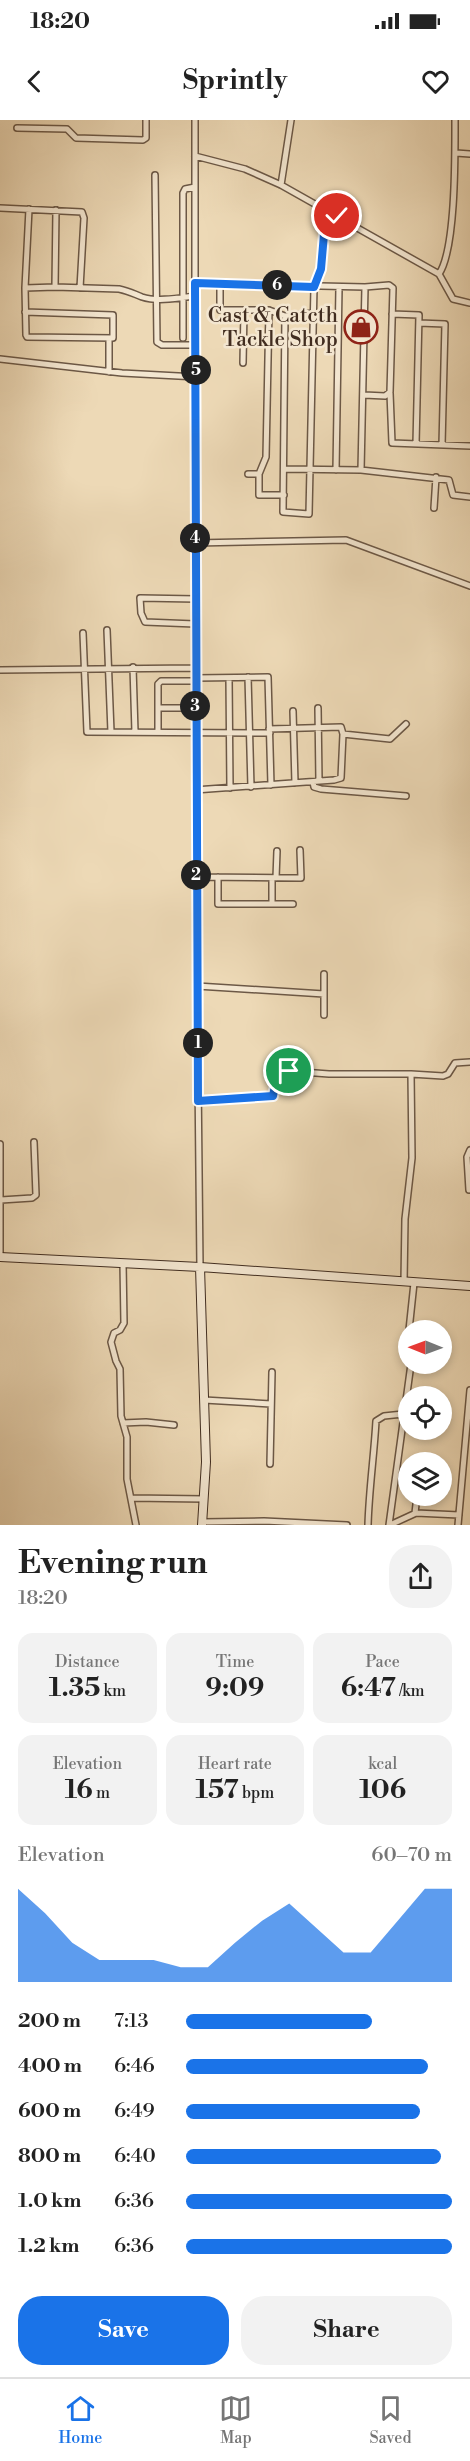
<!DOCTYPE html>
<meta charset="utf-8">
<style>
:root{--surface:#fff;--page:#f2f2f2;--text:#222;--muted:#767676;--line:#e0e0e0;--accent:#1a73e8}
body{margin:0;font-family:"Libre Bodoni",serif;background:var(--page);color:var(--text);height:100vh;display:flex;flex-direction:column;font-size:22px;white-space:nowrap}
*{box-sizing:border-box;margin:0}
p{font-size:20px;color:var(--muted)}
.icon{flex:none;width:33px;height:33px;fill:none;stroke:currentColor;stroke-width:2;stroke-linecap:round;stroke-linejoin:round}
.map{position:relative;height:1405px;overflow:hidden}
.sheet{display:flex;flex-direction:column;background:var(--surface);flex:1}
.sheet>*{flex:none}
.needle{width:39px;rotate:271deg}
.controls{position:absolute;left:398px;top:1200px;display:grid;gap:12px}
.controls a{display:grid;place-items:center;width:54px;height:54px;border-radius:50%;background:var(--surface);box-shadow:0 3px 9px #0003;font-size:30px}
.pin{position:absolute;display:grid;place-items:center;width:51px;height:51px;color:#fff;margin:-26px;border:3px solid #fff;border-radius:50%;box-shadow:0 2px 6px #0007}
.km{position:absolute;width:30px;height:30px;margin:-15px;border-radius:50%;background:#222;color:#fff;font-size:16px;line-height:30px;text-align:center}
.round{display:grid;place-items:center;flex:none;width:63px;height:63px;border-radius:24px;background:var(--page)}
.summary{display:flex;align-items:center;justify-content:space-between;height:102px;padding:0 18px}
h1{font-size:33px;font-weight:800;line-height:45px}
.metrics{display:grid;grid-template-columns:repeat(3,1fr);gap:9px;height:102px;padding:6px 18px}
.metrics div{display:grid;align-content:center;border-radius:15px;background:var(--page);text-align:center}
.metrics b{font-size:26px;font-weight:800}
.metrics small{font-size:16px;font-weight:400}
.metrics p{font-size:16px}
.chart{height:168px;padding:12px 18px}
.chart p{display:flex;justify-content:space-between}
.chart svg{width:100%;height:108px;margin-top:6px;fill:var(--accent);opacity:.7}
.cta{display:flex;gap:12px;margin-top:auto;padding:12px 18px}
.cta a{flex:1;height:69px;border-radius:24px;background:var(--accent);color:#fff;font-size:24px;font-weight:800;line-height:69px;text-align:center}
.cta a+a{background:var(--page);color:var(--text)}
ul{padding:0 18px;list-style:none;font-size:20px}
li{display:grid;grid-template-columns:96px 72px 1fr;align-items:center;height:45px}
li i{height:15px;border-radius:8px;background:var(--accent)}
.status{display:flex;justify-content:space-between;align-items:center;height:42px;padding:0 30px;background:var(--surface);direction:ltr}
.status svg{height:16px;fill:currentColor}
header{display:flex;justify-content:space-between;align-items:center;height:78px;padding:0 18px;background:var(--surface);font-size:27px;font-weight:800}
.menu{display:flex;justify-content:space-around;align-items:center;height:84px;border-top:2px solid var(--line);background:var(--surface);font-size:16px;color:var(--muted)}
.menu a{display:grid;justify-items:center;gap:3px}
.menu .on{color:var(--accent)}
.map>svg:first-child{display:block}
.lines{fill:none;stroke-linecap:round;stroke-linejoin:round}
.street-casing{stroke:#6c5846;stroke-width:8}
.secondary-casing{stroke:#412d20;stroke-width:10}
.street{stroke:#f3e6d0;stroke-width:5}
.secondary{stroke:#f3e6d0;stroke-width:8}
.route-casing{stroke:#fff;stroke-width:12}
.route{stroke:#1a73e8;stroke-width:8}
.labels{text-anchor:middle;stroke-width:5;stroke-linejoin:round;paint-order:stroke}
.poi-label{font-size:21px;fill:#412d20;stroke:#f3e6d0;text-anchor:end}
</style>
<div class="status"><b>18:20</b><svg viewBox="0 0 49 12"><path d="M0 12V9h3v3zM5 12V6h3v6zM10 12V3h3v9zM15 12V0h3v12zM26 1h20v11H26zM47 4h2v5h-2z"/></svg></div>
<header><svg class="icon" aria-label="back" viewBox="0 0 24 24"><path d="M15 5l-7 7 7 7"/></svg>Sprintly<svg class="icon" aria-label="heart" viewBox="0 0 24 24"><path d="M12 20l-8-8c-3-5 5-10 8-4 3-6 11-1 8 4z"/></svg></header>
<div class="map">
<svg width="470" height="1405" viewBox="0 0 470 1405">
<rect width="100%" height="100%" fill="#edd9b6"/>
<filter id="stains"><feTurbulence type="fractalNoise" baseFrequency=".00333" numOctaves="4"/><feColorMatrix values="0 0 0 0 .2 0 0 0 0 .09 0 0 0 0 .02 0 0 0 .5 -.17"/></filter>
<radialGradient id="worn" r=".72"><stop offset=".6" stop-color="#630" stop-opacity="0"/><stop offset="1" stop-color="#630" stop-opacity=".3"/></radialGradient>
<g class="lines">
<defs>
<path id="street" d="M195,0V670L200,1147
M17,8L67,9L76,18L143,20L146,18V0
M456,33L470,34
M195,36L245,49L281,65L439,154L453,179L470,183
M155,55L157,222L162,225H196
M281,65L291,0
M0,88L82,92L84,98L80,168
M29,89L25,168L55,167L56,90
M439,154C456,129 455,34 455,0
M195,163L365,167L361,350
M220,163V190H269L285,196L313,193
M55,167L119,169C129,171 134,174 142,177C157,182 179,178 195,176
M25,168L26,215L27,217L113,218V195L25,192
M269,190L266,337L259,354V375H284
M392,194L419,195L416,324
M285,196L283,392L309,394L314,167L321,149L326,91
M419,203L445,204L442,325
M183,218V73L185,69L195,67
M109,220V252
M0,239L122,253L197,257
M243,243L244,190
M390,273L392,323L470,326
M364,275L385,276L390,272L393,168L389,165L365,167
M284,349L361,350L449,360L453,375L470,377
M336,350L339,167
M248,354H259
M434,388L436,357
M195,423L346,420L470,466
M195,504L145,502L141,493L140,478L196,479
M107,510L111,612
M83,513L87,612L270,613
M133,547L135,612
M0,550L195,548
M248,557L251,667
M195,558L268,557L271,665
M229,558L230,668
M159,588H195
M318,588L319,661
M293,591L295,663
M158,612V564L161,561H195
M343,614L390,619L406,604
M313,662L314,667L321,669L406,676
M195,670L334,660L341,658L343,614L341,607L269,609
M196,757L301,758L300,730
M218,757V784H272V758
M276,758L277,731
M272,784H293
M197,866L324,874V895
M324,874V854
M411,954L443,956L448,954L455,943L470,942
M198,981L273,976L277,956L289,951L329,954H411L412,1038L405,1099L404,1162
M0,1024V1137
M469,1070L467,1037L470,1030
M1,1080L32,1078L36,1075L34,1022
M123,1143L124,1203L120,1210L114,1213L111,1222L116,1241L120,1249L121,1296L127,1317V1359L136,1405
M409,1210L414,1163
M204,1280L271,1284
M123,1303L146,1302L174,1305
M270,1344L272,1252
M131,1378L204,1379
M415,1393L417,1376
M203,1402L264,1401L347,1405
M368,1405C369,1370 374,1336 376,1301L384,1296L403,1294
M389,1405L411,1244
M390,1405L416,1393L459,1395
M458,1405L470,1270"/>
<path id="secondary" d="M0,1137L200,1147L470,1166
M200,1147L206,1342L202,1405"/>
</defs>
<use href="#street" class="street-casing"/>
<use href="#secondary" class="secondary-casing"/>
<use href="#street" class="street"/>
<use href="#secondary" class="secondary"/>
</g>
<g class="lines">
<defs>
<path id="route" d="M289,951L277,955L273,976L198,981L195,163L314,167L321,149L326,91L337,96"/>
</defs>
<use href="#route" class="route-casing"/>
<use href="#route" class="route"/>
</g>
<defs>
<symbol id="shop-ring" viewBox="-11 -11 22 22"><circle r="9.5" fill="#f3e6d0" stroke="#8f2418" stroke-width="1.5"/><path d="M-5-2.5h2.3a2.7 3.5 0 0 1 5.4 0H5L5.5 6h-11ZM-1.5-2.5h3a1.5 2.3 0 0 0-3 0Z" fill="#8f2418"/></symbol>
</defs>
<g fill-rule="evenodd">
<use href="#shop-ring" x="342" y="188" width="38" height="38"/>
</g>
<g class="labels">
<g class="poi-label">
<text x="338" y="202">Cast &amp; Catcth<tspan x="338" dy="24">Tackle Shop</tspan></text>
</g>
</g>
<rect width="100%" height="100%" filter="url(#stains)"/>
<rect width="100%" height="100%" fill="url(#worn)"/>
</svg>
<div class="controls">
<a><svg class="needle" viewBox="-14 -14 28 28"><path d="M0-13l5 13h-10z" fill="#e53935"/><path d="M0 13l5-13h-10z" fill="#767676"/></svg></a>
<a><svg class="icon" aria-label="locate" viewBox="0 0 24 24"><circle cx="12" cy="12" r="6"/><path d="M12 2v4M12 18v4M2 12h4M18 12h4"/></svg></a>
<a><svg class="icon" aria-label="layers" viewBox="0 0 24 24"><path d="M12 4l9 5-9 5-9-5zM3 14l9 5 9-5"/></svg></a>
</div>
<div class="pin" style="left:289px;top:951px;background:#1e9e55"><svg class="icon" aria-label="arrive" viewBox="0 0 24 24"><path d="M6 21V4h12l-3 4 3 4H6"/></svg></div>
<div class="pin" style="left:337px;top:96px;background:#d93025"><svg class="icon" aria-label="check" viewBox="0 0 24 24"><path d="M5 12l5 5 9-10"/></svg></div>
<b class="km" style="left:198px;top:923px">1</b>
<b class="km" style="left:196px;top:755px">2</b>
<b class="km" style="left:195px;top:586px">3</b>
<b class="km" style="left:195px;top:418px">4</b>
<b class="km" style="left:196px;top:250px">5</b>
<b class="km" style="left:277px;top:165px">6</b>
</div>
<section class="sheet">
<div class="summary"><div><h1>Evening run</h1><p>18:20</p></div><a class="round"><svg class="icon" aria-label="share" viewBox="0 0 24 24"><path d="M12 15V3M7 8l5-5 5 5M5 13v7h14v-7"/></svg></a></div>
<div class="metrics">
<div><p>Distance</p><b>1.35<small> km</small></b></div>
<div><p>Time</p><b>9:09</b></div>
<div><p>Pace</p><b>6:47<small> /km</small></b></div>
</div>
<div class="metrics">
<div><p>Elevation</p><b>16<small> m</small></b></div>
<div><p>Heart rate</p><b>157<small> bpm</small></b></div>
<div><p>kcal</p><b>106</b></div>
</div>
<div class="chart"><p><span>Elevation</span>60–70 m</p>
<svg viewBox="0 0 160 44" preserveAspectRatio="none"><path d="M0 44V6L10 16L20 28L30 35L40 35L50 35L60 38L70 38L80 28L90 19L100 12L110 22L120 32L130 32L140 19L150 6L160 6V44z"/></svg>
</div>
<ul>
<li><b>200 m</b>7:13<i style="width:70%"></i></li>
<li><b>400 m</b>6:46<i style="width:91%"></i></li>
<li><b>600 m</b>6:49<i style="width:88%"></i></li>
<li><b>800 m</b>6:40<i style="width:96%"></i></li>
<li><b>1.0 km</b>6:36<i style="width:100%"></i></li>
<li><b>1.2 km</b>6:36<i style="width:100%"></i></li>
</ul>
<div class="cta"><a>Save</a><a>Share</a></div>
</section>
<nav class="menu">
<a class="on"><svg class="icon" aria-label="home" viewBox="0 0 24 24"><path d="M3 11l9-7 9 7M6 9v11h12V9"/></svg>Home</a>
<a><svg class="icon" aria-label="map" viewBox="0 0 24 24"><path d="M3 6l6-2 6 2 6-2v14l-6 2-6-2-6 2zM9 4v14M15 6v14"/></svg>Map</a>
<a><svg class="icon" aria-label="saved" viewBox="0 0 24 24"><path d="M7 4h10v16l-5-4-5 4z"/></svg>Saved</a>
</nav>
